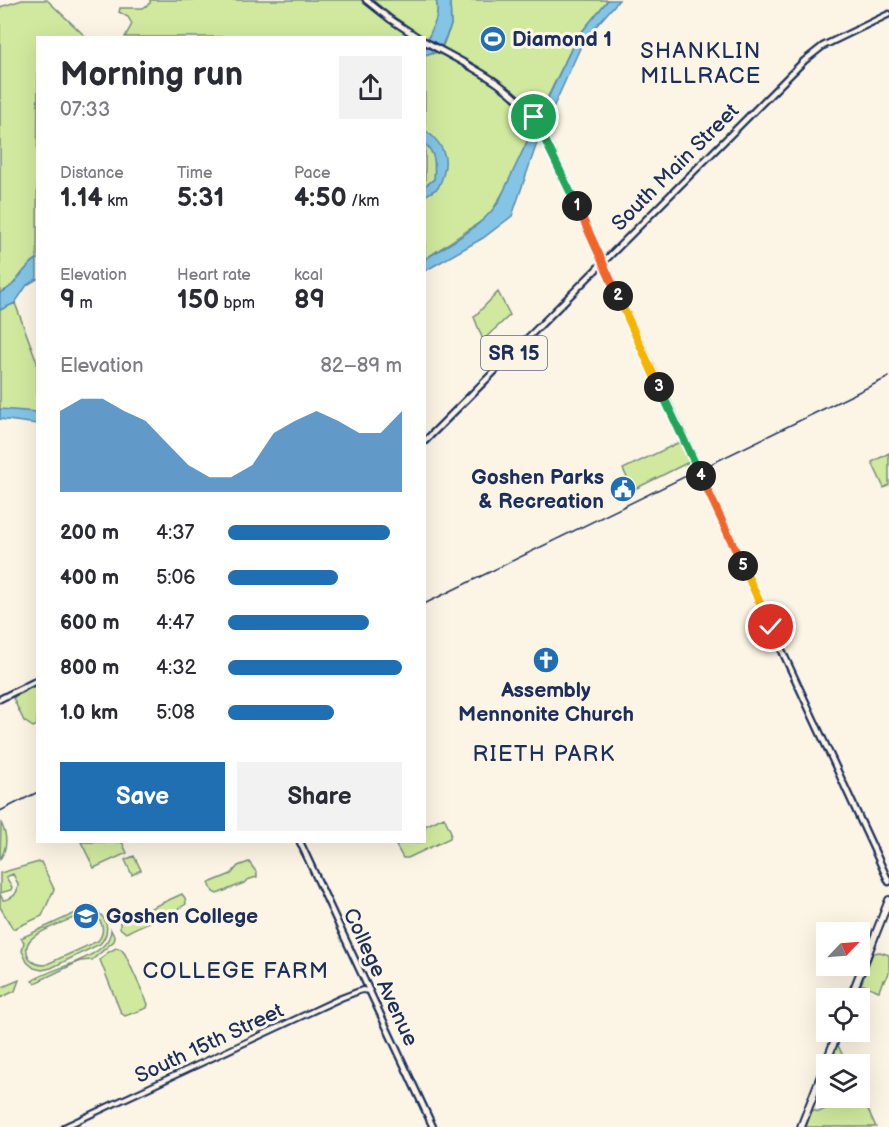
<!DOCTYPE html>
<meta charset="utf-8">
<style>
:root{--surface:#fff;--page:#f2f2f3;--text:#2b2b33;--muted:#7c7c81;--accent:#1f6fb2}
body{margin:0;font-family:"Balsamiq Sans",sans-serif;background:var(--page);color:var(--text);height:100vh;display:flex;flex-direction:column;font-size:22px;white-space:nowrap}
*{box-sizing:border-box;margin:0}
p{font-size:20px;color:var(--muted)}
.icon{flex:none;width:33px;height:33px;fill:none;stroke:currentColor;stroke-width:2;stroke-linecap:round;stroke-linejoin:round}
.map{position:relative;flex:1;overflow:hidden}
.drawer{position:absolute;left:36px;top:36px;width:390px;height:807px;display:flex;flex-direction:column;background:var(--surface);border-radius:0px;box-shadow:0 6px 24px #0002}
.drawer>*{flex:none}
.needle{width:39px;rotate:65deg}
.buttons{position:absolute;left:816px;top:922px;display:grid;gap:12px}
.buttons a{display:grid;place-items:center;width:54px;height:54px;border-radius:0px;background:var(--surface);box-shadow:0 6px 24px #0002;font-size:30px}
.pin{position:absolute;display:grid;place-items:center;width:51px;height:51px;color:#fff;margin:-26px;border:3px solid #fff;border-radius:50%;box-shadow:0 2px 6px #0007}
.km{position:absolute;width:30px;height:30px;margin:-15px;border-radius:50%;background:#222;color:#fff;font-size:16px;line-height:30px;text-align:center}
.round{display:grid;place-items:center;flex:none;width:63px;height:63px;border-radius:0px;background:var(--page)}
.summary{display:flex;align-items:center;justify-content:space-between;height:102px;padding:0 24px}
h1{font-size:33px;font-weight:700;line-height:45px}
.metrics{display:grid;grid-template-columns:repeat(3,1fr);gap:9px;height:102px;padding:6px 24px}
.metrics div{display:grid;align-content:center}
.metrics b{font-size:26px;font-weight:700}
.metrics small{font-size:16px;font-weight:400}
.metrics p{font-size:16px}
.chart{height:168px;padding:12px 24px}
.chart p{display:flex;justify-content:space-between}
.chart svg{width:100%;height:108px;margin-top:6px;fill:var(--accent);opacity:.7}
.button{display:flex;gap:12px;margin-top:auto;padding:12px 24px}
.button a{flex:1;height:69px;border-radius:0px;background:var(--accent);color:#fff;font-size:24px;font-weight:700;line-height:69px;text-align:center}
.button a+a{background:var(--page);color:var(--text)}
ul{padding:0 24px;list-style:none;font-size:20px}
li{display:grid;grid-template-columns:96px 72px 1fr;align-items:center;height:45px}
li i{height:15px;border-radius:8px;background:var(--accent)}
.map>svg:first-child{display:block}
.green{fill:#d0e99e;stroke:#768c7e;stroke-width:1.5;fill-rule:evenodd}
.water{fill:#84c5e5;stroke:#5a89af;stroke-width:1.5}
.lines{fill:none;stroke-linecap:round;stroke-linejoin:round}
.minor-casing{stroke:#1b2f5e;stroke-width:8}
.major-casing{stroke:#1b2f5e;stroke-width:9}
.highway-casing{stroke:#1b2f5e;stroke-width:10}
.minor{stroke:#fcf5e5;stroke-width:4}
.major{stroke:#fcf5e5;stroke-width:4.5}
.highway{stroke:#fcf5e5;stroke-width:6}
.rail{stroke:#1b2f5e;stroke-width:1.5}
.split-1-casing{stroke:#fff;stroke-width:12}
.split-2-casing{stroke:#fff;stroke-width:12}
.split-3-casing{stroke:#fff;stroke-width:12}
.split-4-casing{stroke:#fff;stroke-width:12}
.split-5-casing{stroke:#fff;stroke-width:12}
.split-6-casing{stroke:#fff;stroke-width:12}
.split-1{stroke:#22a559;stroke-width:8}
.split-2{stroke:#f0652b;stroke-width:8}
.split-3{stroke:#f5b400;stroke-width:8}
.split-4{stroke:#22a559;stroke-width:8}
.split-5{stroke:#f0652b;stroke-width:8}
.split-6{stroke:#f5b400;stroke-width:8}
.labels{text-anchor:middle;stroke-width:6;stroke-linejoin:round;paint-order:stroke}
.shield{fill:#fcf5e5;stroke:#5e6a86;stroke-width:1.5}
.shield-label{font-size:20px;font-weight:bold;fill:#1b2f5e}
.poi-label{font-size:21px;font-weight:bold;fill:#1b2f5e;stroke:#fcf5e5;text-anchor:start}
.street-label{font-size:21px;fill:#1b2f5e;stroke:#fcf5e5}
.neighbourhood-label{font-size:22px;letter-spacing:1.5px;fill:#1b2f5e;stroke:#fcf5e5}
</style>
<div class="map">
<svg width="889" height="1127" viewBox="0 0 889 1127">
<rect width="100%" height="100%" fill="#fcf5e5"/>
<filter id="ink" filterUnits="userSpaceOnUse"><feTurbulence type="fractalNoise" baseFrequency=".0167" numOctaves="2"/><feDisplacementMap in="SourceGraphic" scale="12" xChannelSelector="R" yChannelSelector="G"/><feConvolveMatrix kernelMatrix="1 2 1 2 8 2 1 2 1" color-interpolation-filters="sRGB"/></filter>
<g filter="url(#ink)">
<path class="green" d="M22,0H47L86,37L38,38L37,259C22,268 17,287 0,293V7Z
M150,0H362L391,23L413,37H125L132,24L128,17L119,12L120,8H143L150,3Z
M368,0H436C440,14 436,27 427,39L396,21Z
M450,0H608L576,39L538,117L516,93L442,48L451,25Z
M438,52C472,72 513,89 535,124L507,186L489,216L425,259V56Z
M498,292L510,315L483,340L474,317Z
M15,303L37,362V420L0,418V310Z
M682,441L690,458L689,462L635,489L632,488L623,469Z
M889,453V485L884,488L872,462Z
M37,684V725L33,727L24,721L13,698Z
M444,817L451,832L450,838L408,858H403L394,842H424L425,826Z
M1,823C8,836 8,847 0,859Z
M81,842H122L127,853L94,868Z
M134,856L141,870L132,875L125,860Z
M39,862H41L54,889L42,916L13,929L0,907V894L3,900C12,899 18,894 18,884L13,874L6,877L12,887L11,890L0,893V873Z
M249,862L257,873V877L247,880L244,883L217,894L213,892L209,883L231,874L238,866Z
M182,894L185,898L186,904C166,918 145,922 126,933L120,928V922Z
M93,905L94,910C108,917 111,932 100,944L51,968L42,970L34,968L27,962L22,951L24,942L21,938ZM91,914C103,919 106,931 98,941L45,965C39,965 33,964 29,958C26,952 26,945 30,940C37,932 81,913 91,914Z
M111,930L115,938L114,941L92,960L80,961L35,983L32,981C51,967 109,959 111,930Z
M116,948L121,949L125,954L148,1004L147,1008L125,1016L121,1013L100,960L107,953Z
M880,952L889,955V973L885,981L883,980L879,991L861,984L873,953Z
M19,980L15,991L0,998V988Z
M837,1043L847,1065H829Z
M860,1092L876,1127H806L812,1110L819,1112L849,1098H860Z"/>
<path class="water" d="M436,0H450L451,25L440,50L425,55C424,34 442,24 436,0Z
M608,0H619L590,33L581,46L537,143L512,216L483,238L425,271V259C451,243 480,228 498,203L576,39Z
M425,130C448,147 450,163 438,188L425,196V186L434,179C435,164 436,154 425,144Z
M37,259V279L27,285L15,303L0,310V293C17,287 22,267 37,259Z
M0,409L37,412V424L0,419Z"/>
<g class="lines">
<defs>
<path id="minor" d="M64,1127L341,998L362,990L369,991"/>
<path id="major" d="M366,0L390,19L419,38
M424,41C463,63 516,86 539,125L889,882
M424,442L804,61L823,46L889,14
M0,699L38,680
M300,842L433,1127"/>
<path id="highway" d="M850,999L889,900
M801,1127L838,1032"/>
</defs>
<use href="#minor" class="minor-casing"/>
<use href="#major" class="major-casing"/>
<use href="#highway" class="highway-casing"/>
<use href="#minor" class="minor"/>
<use href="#major" class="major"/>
<use href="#highway" class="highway"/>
<path class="rail" d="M424,604L889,377
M0,811L38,792"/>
</g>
</g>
<g class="lines" filter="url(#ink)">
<defs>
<path id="split-1" d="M534,117L577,206"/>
<path id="split-2" d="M577,206L618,296"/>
<path id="split-3" d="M618,296L659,387"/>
<path id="split-4" d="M659,387L701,476"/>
<path id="split-5" d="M701,476L743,566"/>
<path id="split-6" d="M743,566L771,627"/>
</defs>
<use href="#split-1" class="split-1-casing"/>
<use href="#split-2" class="split-2-casing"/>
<use href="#split-3" class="split-3-casing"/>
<use href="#split-4" class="split-4-casing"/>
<use href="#split-5" class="split-5-casing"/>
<use href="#split-6" class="split-6-casing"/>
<use href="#split-1" class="split-1"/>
<use href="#split-2" class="split-2"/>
<use href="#split-3" class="split-3"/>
<use href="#split-4" class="split-4"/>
<use href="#split-5" class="split-5"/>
<use href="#split-6" class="split-6"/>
</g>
<defs>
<symbol id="stadium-disc" viewBox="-11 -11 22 22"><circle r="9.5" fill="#1f6fb2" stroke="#fcf5e5"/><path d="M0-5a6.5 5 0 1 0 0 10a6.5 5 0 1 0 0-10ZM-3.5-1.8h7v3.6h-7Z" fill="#fff"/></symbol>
<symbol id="civic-disc" viewBox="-11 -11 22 22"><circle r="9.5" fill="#1f6fb2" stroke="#fcf5e5"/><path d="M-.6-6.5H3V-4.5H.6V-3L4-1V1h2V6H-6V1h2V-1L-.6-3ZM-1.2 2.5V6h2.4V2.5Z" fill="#fff"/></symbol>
<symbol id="church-disc" viewBox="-11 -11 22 22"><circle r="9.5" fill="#1f6fb2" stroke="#fcf5e5"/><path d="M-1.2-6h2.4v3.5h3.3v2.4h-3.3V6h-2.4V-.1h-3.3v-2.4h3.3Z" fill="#fff"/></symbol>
<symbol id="university-disc" viewBox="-11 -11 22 22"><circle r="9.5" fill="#1f6fb2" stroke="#fcf5e5"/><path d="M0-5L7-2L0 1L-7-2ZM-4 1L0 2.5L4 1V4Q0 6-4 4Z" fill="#fff"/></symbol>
</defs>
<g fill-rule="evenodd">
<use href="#stadium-disc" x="478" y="24" width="30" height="30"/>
<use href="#civic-disc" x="608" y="474" width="30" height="30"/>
<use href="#church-disc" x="531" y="645" width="30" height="30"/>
<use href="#university-disc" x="71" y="901" width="30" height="30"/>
</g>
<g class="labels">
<rect class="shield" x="481" y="336" width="66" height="34" rx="4.5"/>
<g class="shield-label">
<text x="514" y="360">SR 15</text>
</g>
<g class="poi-label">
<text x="512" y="46">Diamond 1</text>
<text x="604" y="484" text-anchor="end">Goshen Parks<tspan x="604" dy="24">&amp; Recreation</tspan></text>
<text x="546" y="697" text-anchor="middle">Assembly<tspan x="546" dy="24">Mennonite Church</tspan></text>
<text x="106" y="923">Goshen College</text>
</g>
<g class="street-label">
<text transform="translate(675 167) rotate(-45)" y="7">South Main Street</text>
<text transform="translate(381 977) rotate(65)" y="7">College Avenue</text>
<text transform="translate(209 1043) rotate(-25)" y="7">South 15th Street</text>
</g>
<g class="neighbourhood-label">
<text x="701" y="58">SHANKLIN<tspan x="701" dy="25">MILLRACE</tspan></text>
<text x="544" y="761">RIETH PARK</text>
<text x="236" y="978">COLLEGE FARM</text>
</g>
</g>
</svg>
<div class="buttons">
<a><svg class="needle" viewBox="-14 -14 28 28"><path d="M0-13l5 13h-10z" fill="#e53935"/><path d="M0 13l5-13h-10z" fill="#7c7c81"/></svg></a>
<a><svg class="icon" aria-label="locate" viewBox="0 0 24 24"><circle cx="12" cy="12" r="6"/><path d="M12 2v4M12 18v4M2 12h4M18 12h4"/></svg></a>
<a><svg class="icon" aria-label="layers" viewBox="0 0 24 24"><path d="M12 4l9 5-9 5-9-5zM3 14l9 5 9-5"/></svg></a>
</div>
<div class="pin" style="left:534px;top:117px;background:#1e9e55"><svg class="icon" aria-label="arrive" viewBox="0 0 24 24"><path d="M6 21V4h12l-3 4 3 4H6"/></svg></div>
<div class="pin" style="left:771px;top:627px;background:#d93025"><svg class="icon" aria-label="check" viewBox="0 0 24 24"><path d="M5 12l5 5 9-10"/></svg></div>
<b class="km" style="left:577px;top:206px">1</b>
<b class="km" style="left:618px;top:296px">2</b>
<b class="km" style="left:659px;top:387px">3</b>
<b class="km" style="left:701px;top:476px">4</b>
<b class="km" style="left:743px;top:566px">5</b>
<section class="drawer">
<div class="summary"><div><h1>Morning run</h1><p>07:33</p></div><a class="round"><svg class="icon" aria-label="share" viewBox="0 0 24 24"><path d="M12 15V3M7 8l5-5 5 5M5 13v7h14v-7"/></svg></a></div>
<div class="metrics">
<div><p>Distance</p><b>1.14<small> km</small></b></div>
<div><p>Time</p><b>5:31</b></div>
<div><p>Pace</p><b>4:50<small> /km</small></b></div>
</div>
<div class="metrics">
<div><p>Elevation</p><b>9<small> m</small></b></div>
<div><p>Heart rate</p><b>150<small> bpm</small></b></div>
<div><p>kcal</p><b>89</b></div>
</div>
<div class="chart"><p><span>Elevation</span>82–89 m</p>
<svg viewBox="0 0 160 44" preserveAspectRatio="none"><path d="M0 44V11L10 6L20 6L30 11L40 15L50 24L60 33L70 38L80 38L90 33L100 20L110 15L120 11L130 15L140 20L150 20L160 11V44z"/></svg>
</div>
<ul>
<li><b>200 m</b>4:37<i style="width:93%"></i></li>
<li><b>400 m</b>5:06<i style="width:63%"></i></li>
<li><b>600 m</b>4:47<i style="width:81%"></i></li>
<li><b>800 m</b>4:32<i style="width:100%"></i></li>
<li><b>1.0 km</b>5:08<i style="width:61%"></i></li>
</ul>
<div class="button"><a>Save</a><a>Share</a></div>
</section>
</div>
